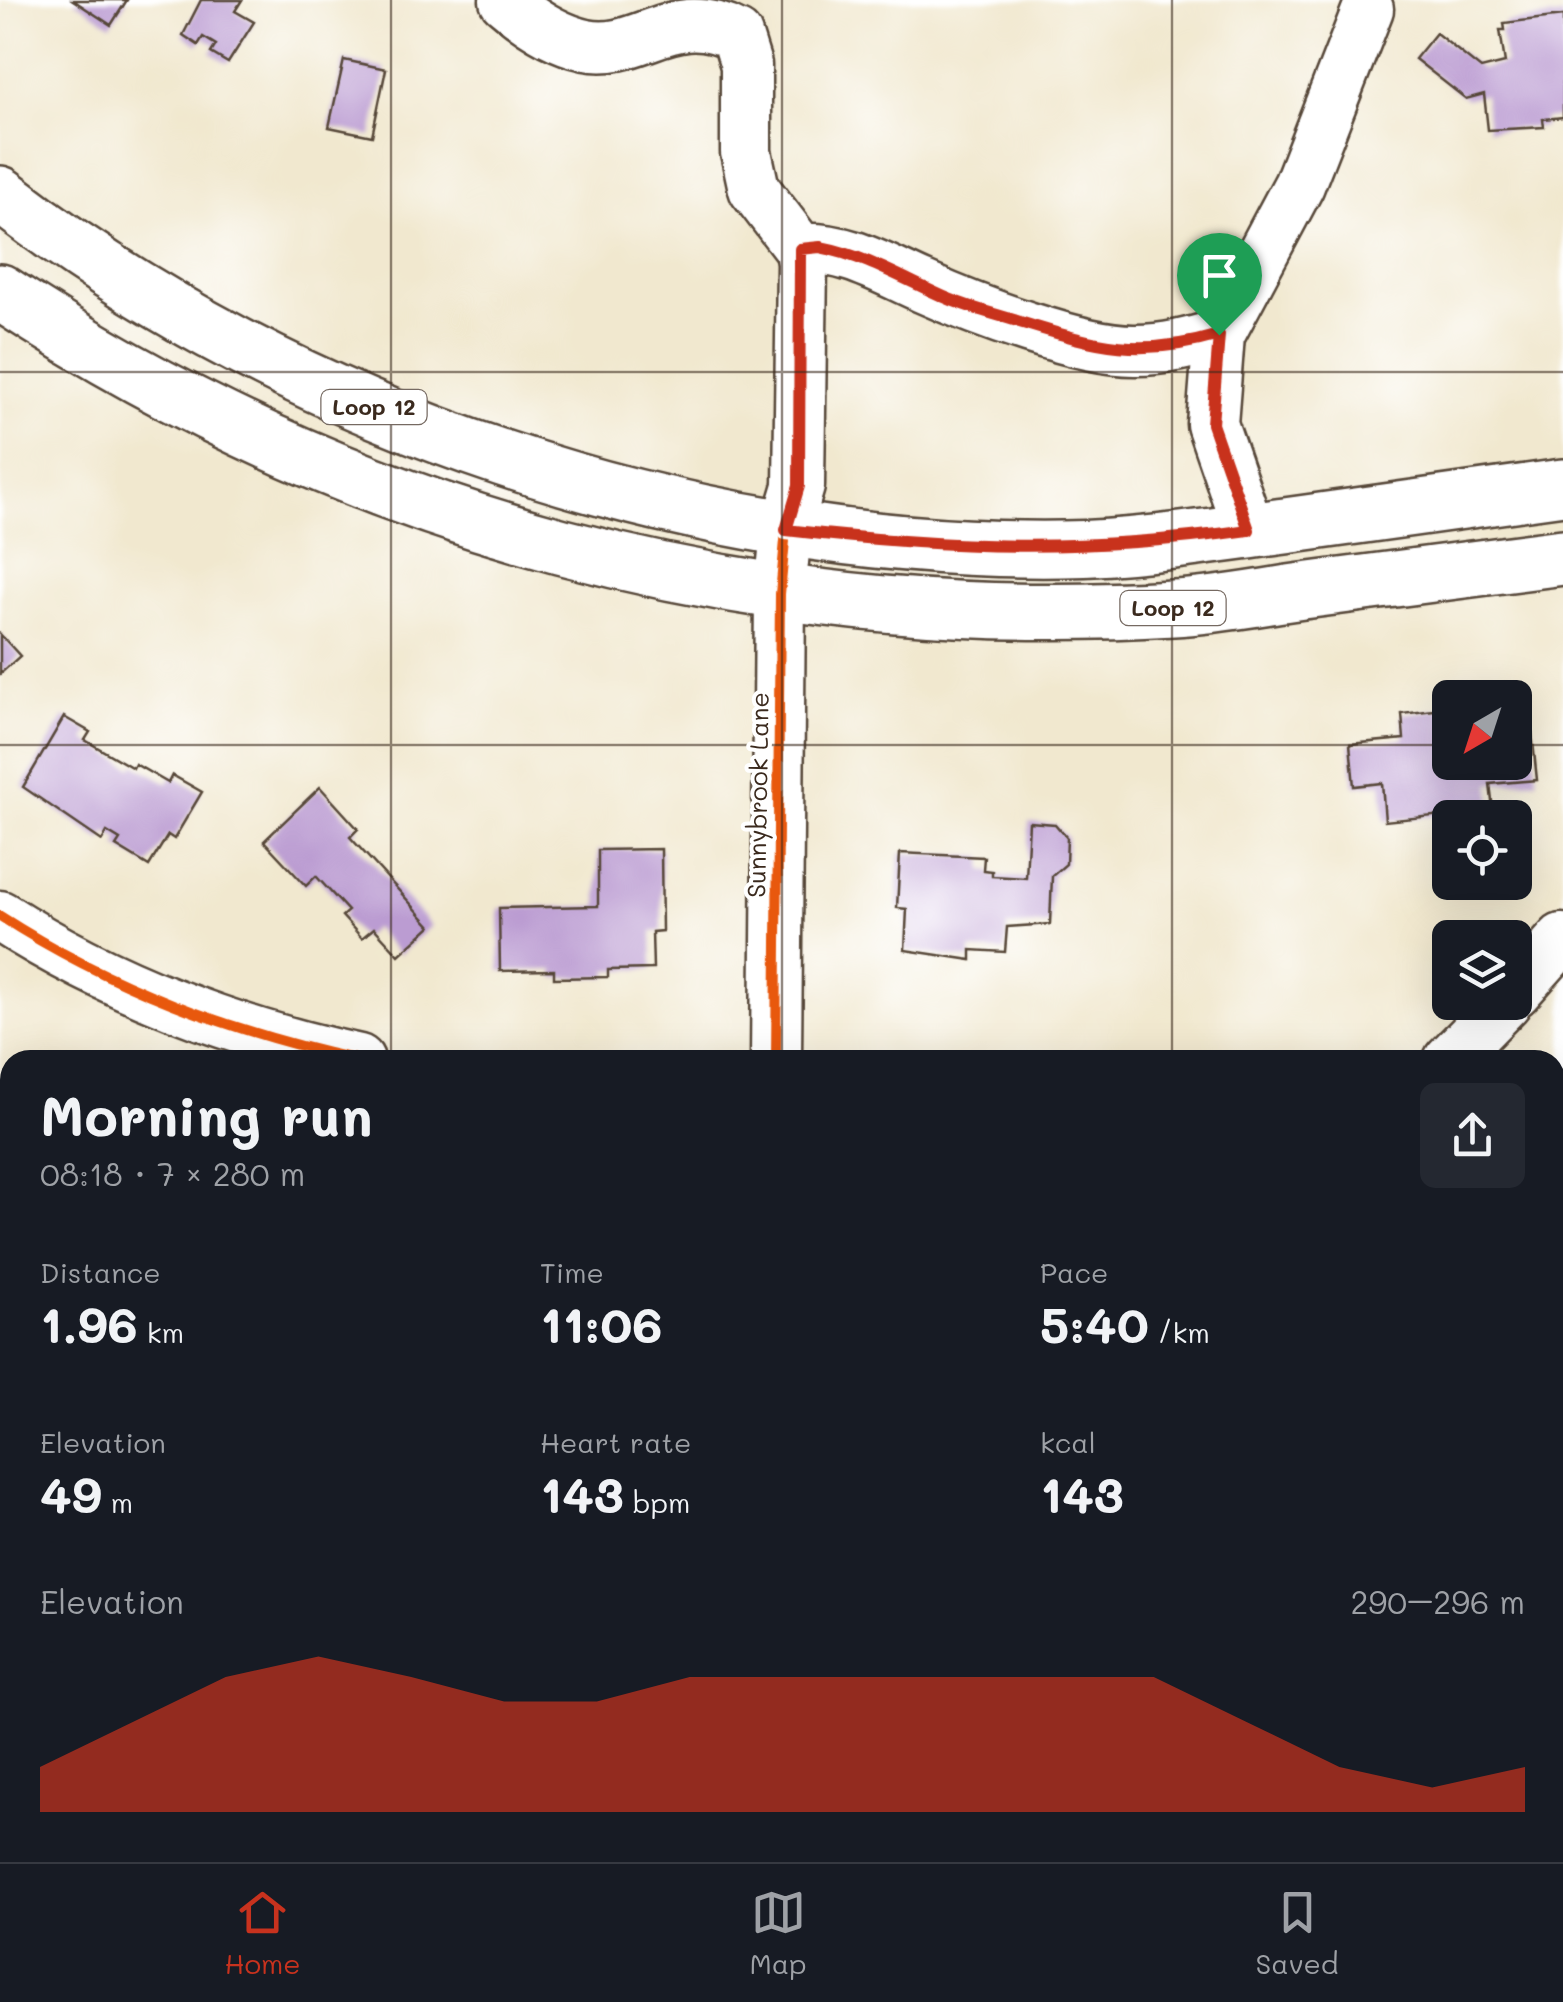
<!DOCTYPE html>
<meta charset="utf-8">
<style>
:root{--surface:#171b24;--page:#242831;--text:#f1f3f6;--muted:#9ea1a6;--line:#363941;--accent:#c8321e}
body{margin:0;font-family:Mali,sans-serif;background:var(--page);color:var(--text);height:100vh;display:flex;flex-direction:column;font-size:38px;white-space:nowrap}
*{box-sizing:border-box;margin:0}
p{font-size:32px;color:var(--muted)}
.icon{flex:none;width:55px;height:55px;fill:none;stroke:currentColor;stroke-width:2;stroke-linecap:round;stroke-linejoin:round}
.map{position:relative;flex:1;overflow:hidden}
.sheet{position:absolute;left:0px;top:1050px;width:1565px;height:812px;display:flex;flex-direction:column;background:var(--surface);border-radius:30px 30px 0 0;box-shadow:0 10px 40px #0002}
.sheet>*{flex:none}
.needle{width:65px;rotate:219deg}
.controls{position:absolute;left:1432px;top:680px;display:grid;gap:20px}
.controls a{display:grid;place-items:center;width:100px;height:100px;border-radius:15px;background:var(--surface);box-shadow:0 10px 40px #0002;font-size:50px}
.pin{position:absolute;display:grid;place-items:center;width:85px;height:85px;color:#fff;margin:-102px -42px;border-radius:50% 50% 50% 0;rotate:-45deg;box-shadow:0 0 10px #0007}
.pin .icon{rotate:45deg}
.round{display:grid;place-items:center;flex:none;width:105px;height:105px;border-radius:15px;background:var(--page)}
.summary{display:flex;align-items:center;justify-content:space-between;height:170px;padding:0 40px}
h1{font-size:55px;font-weight:700;line-height:75px}
.stats{display:grid;grid-template-columns:repeat(3,1fr);gap:15px;height:170px;padding:10px 40px}
.stats div{display:grid;align-content:center}
.stats b{font-size:50px;font-weight:700}
.stats small{font-size:28px;font-weight:400}
.stats p{font-size:28px}
.chart{height:280px;padding:20px 40px}
.chart p{display:flex;justify-content:space-between}
.chart svg{width:100%;height:180px;margin-top:10px;fill:var(--accent);opacity:.7}
.dock{display:flex;justify-content:space-around;align-items:center;height:140px;border-top:2px solid var(--line);background:var(--surface);font-size:28px;color:var(--muted)}
.dock a{display:grid;justify-items:center;gap:5px}
.dock .on{color:var(--accent)}
.map>svg:first-child{display:block}
.lines{fill:none;stroke-linecap:round;stroke-linejoin:round}
.river{stroke:#53b0d1;stroke-width:60}
.building{fill:#bb9cd2}
.minor-casing{stroke:#564639;stroke-width:55}
.major-casing{stroke:#564639;stroke-width:60}
.minor{stroke:#fff;stroke-width:50}
.major{stroke:#fff;stroke-width:55}
.cycleway-casing{stroke:#fff;stroke-width:16}
.cycleway{stroke:#e8590c;stroke-width:10}
.route-casing{stroke:#fff;stroke-width:20}
.route{stroke:#c8321e;stroke-width:12}
.grid{fill:none;stroke:#3b2a1e;stroke-width:2.5;stroke-opacity:0.55}
.labels{text-anchor:middle;stroke-width:8;stroke-linejoin:round;paint-order:stroke}
.shield{fill:#fff;stroke:#766a62;stroke-width:2.5}
.shield-label{font-size:22px;font-weight:bold;fill:#3b2a1e}
.street-label{font-size:25px;fill:#3b2a1e;stroke:#fff}
</style>
<div class="map">
<svg width="1563" height="1862" viewBox="0 0 1563 1862">
<rect width="100%" height="100%" fill="#fff"/>
<filter id="ink" filterUnits="userSpaceOnUse"><feTurbulence type="fractalNoise" baseFrequency=".01" numOctaves="2"/><feDisplacementMap in="SourceGraphic" scale="20" xChannelSelector="R" yChannelSelector="G"/><feConvolveMatrix kernelMatrix="1 2 1 2 8 2 1 2 1" color-interpolation-filters="sRGB"/></filter>
<filter id="wash" filterUnits="userSpaceOnUse"><feTurbulence type="fractalNoise" baseFrequency=".0048" numOctaves="4" result="noise"/><feDisplacementMap in="SourceGraphic" scale="40" xChannelSelector="R" yChannelSelector="G"/><feGaussianBlur stdDeviation="2.25" result="paint"/><feColorMatrix in="noise" values="0 0 0 0 0 0 0 0 0 0 0 0 0 0 0 0 0 1.4 0 .05"/><feComposite in="paint" operator="in"/></filter>
<g filter="url(#wash)">
<rect width="100%" height="100%" fill="#f1e8cf"/>
<g class="lines">
<path class="river" d="M1555,1365L1563,1367
M1435,1852L1439,1862"/>
</g>
<g id="blocks">
<path class="building" d="M73,0H127L111,25Z
M201,0H242L235,11L254,22L228,63L211,53L216,45L203,37L198,45L183,35Z
M1563,16V117L1543,119L1544,127L1488,130L1484,94L1466,99L1415,59L1436,33L1481,69L1505,63L1500,30H1505L1504,23Z
M344,60L386,69L372,136L329,127Z
M0,634L20,656L0,674Z
M1450,708V762H1515V734L1532,732L1537,780L1490,784L1493,810L1385,821L1382,783L1354,786L1350,744L1404,739L1402,714Z
M64,717L90,732L85,740L133,768L135,764L168,783L172,775L202,792L174,839L168,835L149,866L116,846L120,840L107,832L102,841L23,787Z
M320,787L358,829L350,837L431,926L399,955L374,928L362,938L342,916L348,911L316,876L306,886L264,841Z
M1029,822L1055,824L1067,838L1066,864L1052,876L1050,924L1007,927L1005,952L971,950V960L905,950L907,909L897,908L900,853L984,857L983,870L992,871V876L1026,878Z
M661,849L662,931L652,932L653,969L608,970V977L554,978V970L500,971L499,908L598,906V850Z
M1563,1125V1278L1555,1265V1131Z
M0,1133L10,1137V1240L4,1238L0,1248Z
M0,1772L10,1776V1820L0,1816Z
M69,1852H249L242,1862H91Z"/>
</g>
</g>
<g filter="url(#ink)">
<use href="#blocks" fill-opacity="0" stroke="#564639" stroke-width="2.5"/>
<g class="lines">
<defs>
<path id="minor" d="M505,0C528,20 555,38 586,45C641,56 672,2 737,36L746,65V152L754,189L800,249L802,263L799,486L786,530L780,594L776,1060
M800,249C846,246 882,269 923,287C974,310 1082,351 1136,350C1166,350 1191,343 1219,335
M1249,531L1212,424L1219,335L1299,185L1368,9
M0,916C108,986 234,1033 359,1060
M1515,992L1562,939
M1449,1060L1506,1002
M582,1862L596,1852"/>
<path id="major" d="M0,194C293,420 693,554 1063,549C1137,548 1211,536 1285,526C1377,513 1470,500 1563,487
M0,292C351,524 753,633 1173,608C1216,606 1260,597 1303,591C1390,580 1476,568 1563,557"/>
</defs>
<use href="#minor" class="minor-casing"/>
<use href="#major" class="major-casing"/>
<use href="#minor" class="minor"/>
<use href="#major" class="major"/>
<defs>
<path id="cycleway" d="M0,916C108,986 234,1033 359,1060
M776,1060L780,594L786,530"/>
</defs>
<use href="#cycleway" class="cycleway-casing"/>
<use href="#cycleway" class="cycleway"/>
</g>
</g>
<g class="lines" filter="url(#ink)">
<defs>
<path id="route" d="M820,247C867,256 907,281 949,299C973,309 999,315 1023,323C1098,346 1141,358 1219,335L1212,424L1249,530C1083,553 952,549 786,530L799,486L800,249Z"/>
</defs>
<use href="#route" class="route-casing"/>
<use href="#route" class="route"/>
</g>
<path class="grid" d="M391,0V1060M782,0V1060M1172,0V1060M0,372H1563M0,745H1450M1515,745H1563M0,1117H10M1555,1117H1563M0,1490H10M1555,1490H1563M391,1852V1862M782,1852V1862M1172,1852V1862"/>
<g class="labels">
<g class="shield">
<rect x="321.5" y="390" width="105" height="34" rx="8"/>
<rect x="1120.5" y="591" width="105" height="34" rx="8"/>
</g>
<g class="shield-label">
<text x="374" y="415">Loop 12</text>
<text x="1173" y="616">Loop 12</text>
</g>
<g class="street-label">
<text transform="translate(758 795) rotate(-89)" y="9">Sunnybrook Lane</text>
</g>
</g>
</svg>
<div class="controls">
<a><svg class="needle" viewBox="-14 -14 28 28"><path d="M0-13l5 13h-10z" fill="#e53935"/><path d="M0 13l5-13h-10z" fill="#9ea1a6"/></svg></a>
<a><svg class="icon" aria-label="locate" viewBox="0 0 24 24"><circle cx="12" cy="12" r="6"/><path d="M12 2v4M12 18v4M2 12h4M18 12h4"/></svg></a>
<a><svg class="icon" aria-label="layers" viewBox="0 0 24 24"><path d="M12 4l9 5-9 5-9-5zM3 14l9 5 9-5"/></svg></a>
</div>
<div class="pin" style="left:1219px;top:335px;background:#1e9e55"><svg class="icon" aria-label="arrive" viewBox="0 0 24 24"><path d="M6 21V4h12l-3 4 3 4H6"/></svg></div>
<section class="sheet">
<div class="summary"><div><h1>Morning run</h1><p>08:18 · 7 × 280 m</p></div><a class="round"><svg class="icon" aria-label="share" viewBox="0 0 24 24"><path d="M12 15V3M7 8l5-5 5 5M5 13v7h14v-7"/></svg></a></div>
<div class="stats">
<div><p>Distance</p><b>1.96<small> km</small></b></div>
<div><p>Time</p><b>11:06</b></div>
<div><p>Pace</p><b>5:40<small> /km</small></b></div>
</div>
<div class="stats">
<div><p>Elevation</p><b>49<small> m</small></b></div>
<div><p>Heart rate</p><b>143<small> bpm</small></b></div>
<div><p>kcal</p><b>143</b></div>
</div>
<div class="chart"><p><span>Elevation</span>290–296 m</p>
<svg viewBox="0 0 160 44" preserveAspectRatio="none"><path d="M0 44V33L10 22L20 11L30 6L40 11L50 17L60 17L70 11L80 11L90 11L100 11L110 11L120 11L130 22L140 33L150 38L160 33V44z"/></svg>
</div>
</section>
</div>
<nav class="dock">
<a class="on"><svg class="icon" aria-label="home" viewBox="0 0 24 24"><path d="M3 11l9-7 9 7M6 9v11h12V9"/></svg>Home</a>
<a><svg class="icon" aria-label="map" viewBox="0 0 24 24"><path d="M3 6l6-2 6 2 6-2v14l-6 2-6-2-6 2zM9 4v14M15 6v14"/></svg>Map</a>
<a><svg class="icon" aria-label="saved" viewBox="0 0 24 24"><path d="M7 4h10v16l-5-4-5 4z"/></svg>Saved</a>
</nav>
